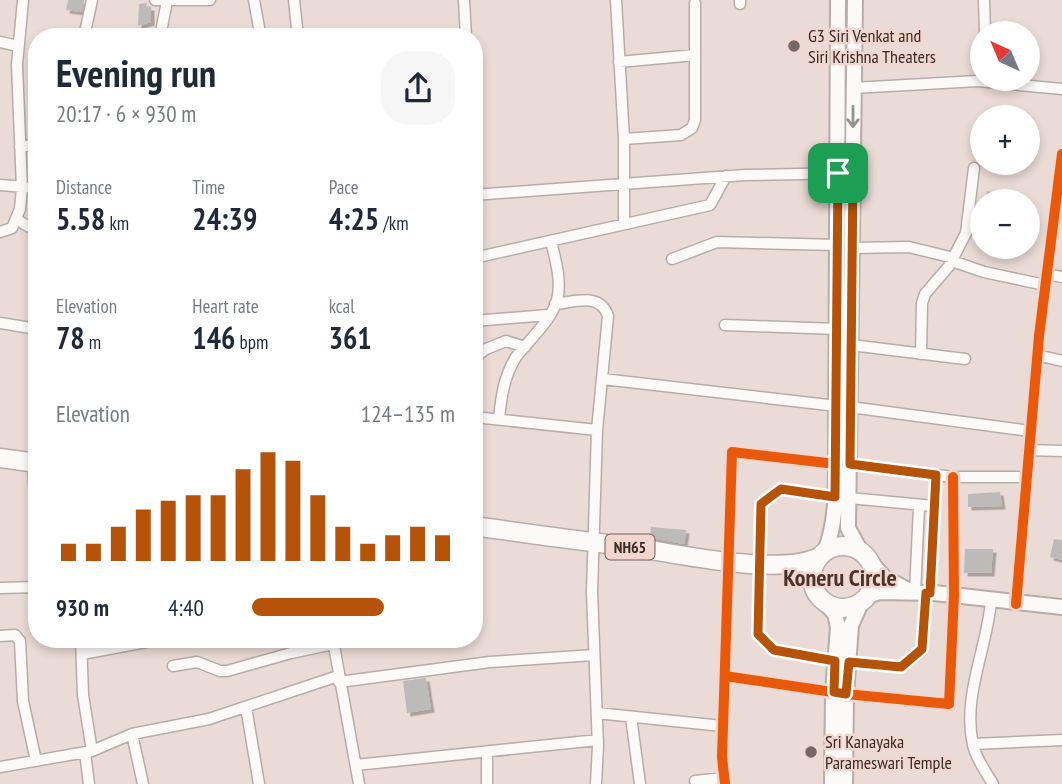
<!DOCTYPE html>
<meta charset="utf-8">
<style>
:root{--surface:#fff;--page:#f6f6f7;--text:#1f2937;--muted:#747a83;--accent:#b45309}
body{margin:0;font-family:"PT Sans Narrow",sans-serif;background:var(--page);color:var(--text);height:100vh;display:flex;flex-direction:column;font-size:26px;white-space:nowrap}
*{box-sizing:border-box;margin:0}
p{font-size:23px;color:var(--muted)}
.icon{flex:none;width:38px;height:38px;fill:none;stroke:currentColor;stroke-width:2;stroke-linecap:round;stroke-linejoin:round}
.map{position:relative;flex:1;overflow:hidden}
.side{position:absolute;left:28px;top:28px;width:455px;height:620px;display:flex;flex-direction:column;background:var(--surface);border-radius:28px;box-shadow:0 4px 10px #0003}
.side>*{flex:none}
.needle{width:46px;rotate:316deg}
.controls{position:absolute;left:970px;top:21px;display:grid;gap:14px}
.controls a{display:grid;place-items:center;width:70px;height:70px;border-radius:50%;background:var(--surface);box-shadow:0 4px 10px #0003;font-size:35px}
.pin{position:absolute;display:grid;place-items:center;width:60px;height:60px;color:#fff;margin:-30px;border-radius:14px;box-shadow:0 4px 10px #0006}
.round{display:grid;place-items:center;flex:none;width:74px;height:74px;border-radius:28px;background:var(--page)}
.summary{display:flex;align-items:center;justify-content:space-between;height:119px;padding:0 28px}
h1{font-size:38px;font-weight:700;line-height:52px}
.metrics{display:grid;grid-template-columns:repeat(3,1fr);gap:10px;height:119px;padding:7px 28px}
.metrics div{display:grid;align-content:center}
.metrics b{font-size:30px;font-weight:700}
.metrics small{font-size:19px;font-weight:400}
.metrics p{font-size:19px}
.chart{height:196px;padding:14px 28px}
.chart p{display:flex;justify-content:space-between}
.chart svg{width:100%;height:126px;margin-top:7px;stroke:var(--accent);stroke-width:6}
ul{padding:0 28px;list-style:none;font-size:23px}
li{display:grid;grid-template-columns:112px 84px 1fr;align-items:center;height:52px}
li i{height:18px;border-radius:9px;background:var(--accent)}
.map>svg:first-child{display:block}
.building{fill:#bcbbb9;filter:url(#shadow)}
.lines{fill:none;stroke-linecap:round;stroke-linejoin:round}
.street-casing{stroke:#b7aca8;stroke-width:13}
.secondary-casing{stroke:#b7aca8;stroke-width:18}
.primary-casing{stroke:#b7aca8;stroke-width:18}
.highway-casing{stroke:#b7aca8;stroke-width:21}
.street{stroke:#fcfaf9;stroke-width:10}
.secondary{stroke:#fcfaf9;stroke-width:14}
.primary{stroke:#fcfaf9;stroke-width:14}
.highway{stroke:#fcfaf9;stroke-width:18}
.cycleway-casing{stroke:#f3d7ce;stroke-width:15}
.cycleway{stroke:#e8590c;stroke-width:10}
.oneway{stroke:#999390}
.route-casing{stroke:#fff;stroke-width:14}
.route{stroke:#b45309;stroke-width:9}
.poi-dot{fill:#756965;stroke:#f3d7ce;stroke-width:2.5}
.labels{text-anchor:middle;stroke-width:5;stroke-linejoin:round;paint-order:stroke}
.shield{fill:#f3d7ce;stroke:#6f5f5a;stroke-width:2}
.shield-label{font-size:16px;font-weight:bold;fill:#362c28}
.poi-label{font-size:18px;fill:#362c28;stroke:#f3d7ce;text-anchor:start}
.district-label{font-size:24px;font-weight:bold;fill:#49342d;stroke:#f3d7ce}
</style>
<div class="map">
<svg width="1062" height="784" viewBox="0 0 1062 784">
<defs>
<filter id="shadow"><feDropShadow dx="3.5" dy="3.5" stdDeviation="0" flood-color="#0004"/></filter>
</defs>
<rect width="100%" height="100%" fill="#ebdbd6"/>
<path class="building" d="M68,0H84L82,12L66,10Z
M147,3L146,7H151V22L138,26L139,4Z
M987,191L1018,197V201H985Z
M1000,492L1002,506L968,507V494Z
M651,527L686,530L684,544L650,538Z
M1054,539L1062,540V560L1050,557Z
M965,549H993L991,573H964Z
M426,678L431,709L407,713L403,681Z"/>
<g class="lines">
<defs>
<path id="street" d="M155,0H210
M254,0L260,33
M294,0L298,37
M464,0L466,37
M616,0L624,139V224
M740,0V4
M984,0L985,33
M84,37L92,0
M160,37L167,1
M0,42L18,46
M619,62L695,55
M853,88L978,81L1062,89
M624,139L681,135L692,128L695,120V3
M20,147L37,144
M0,185L37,188
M474,195L745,175L853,173
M17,220L37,231
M0,232L12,228L20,209L22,188L17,65L23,0
M852,248L909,247L954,258
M474,258L710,205L726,176
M672,259L717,242L837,245
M952,261L984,272L1045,285
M1047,274L1062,277
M474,321L548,315
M0,323L37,329
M725,325L837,329
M851,345L965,359
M921,354L922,303L925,294L949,266L966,233L974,168
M478,355L486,349L506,341L525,347
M1037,355L1062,361
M603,379L837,406
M850,407L1030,431
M474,417L597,430L608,316C600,292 576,302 555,304
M499,419C501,398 504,376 516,357C528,341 552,320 557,300C562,281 555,258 551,241
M1028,450L1062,451
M33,462L37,537
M850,464L953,477H1025
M849,498L934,506L930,593
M934,506L936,475
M0,588L37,587
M915,593L919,506
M991,601C987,649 962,696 973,745C976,759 986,772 993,784
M1016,604L1039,336L1062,154
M0,636L15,635L20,641L23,701L36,761
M81,639L83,695L92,751
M333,640L359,784
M82,654L162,639
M835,661L774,650L758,634L761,504L781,489L836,497
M849,662L901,667L922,650L926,593
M173,666L197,662L220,671H227L291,653L333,644
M725,676L846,694L949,704L954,595L953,477
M339,682L490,662L594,655
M246,707L259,784
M597,713L722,726
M631,717L640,784
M132,734L143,784
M973,744L1062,740
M487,752V784
M85,753L89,784
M356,765L598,740
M0,767L92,751L132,734L209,719L338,676
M695,781L724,778
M596,784L598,746L592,592L597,430
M725,784L722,757L732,452L836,464"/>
<path id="secondary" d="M873,565L885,578L908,590
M869,595L880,592L934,593L1062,607
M825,603L835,614L838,627L833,692L832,784
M845,784L846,694L851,625L861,603"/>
<path id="primary" d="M855,0L848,528L860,550
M825,551C836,524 836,492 836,464L838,0"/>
<path id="highway" d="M0,458L37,463
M474,526C529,534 584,541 639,548C682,555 780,576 819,557
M812 577a31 31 0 1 1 62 0a31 31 0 1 1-62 0Z"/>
</defs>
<use href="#street" class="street-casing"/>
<use href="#secondary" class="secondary-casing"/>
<use href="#primary" class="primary-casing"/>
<use href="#highway" class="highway-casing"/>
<use href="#street" class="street"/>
<use href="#secondary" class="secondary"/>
<use href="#primary" class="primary"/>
<use href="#highway" class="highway"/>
<defs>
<path id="cycleway" d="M1016,604L1039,336L1062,154
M725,676L846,694L949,704L954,595L953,477
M725,784L722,757L732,452L836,464"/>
</defs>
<use href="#cycleway" class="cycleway-casing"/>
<use href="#cycleway" class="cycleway"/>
</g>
<defs><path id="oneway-shaft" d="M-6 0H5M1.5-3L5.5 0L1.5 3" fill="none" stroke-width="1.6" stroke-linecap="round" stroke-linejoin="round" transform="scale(1.75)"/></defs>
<use class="oneway" href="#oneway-shaft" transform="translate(853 117) rotate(90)"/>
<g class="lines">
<defs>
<path id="route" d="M838,173H853L850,464L936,475L930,593H926L922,649L901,667L849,662L846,694L834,692L835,661L774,650L758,634L761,504L781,489L835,497Z"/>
</defs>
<use href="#route" class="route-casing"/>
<use href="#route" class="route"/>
</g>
<g class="poi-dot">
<circle cx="794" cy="46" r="7"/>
<circle cx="811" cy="752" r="7"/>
</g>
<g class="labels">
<rect class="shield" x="605.5" y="534.5" width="49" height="25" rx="5"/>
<g class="shield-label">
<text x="630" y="553">NH65</text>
</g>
<g class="poi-label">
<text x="808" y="42">G3 Siri Venkat and<tspan x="808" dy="21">Siri Krishna Theaters</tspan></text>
<text x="825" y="748">Sri Kanayaka<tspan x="825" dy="21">Parameswari Temple</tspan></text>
</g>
<g class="district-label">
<text x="840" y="586">Koneru Circle</text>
</g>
</g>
</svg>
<div class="controls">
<a><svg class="needle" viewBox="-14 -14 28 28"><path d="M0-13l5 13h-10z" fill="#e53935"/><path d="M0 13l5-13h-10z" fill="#747a83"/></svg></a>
<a>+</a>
<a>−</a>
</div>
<div class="pin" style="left:838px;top:173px;background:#1e9e55"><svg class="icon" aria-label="arrive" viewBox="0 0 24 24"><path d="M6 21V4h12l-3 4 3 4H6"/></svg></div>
<section class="side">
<div class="summary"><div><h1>Evening run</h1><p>20:17 · 6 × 930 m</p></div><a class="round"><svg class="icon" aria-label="share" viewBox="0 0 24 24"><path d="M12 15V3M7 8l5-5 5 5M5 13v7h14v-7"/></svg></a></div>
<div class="metrics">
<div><p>Distance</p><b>5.58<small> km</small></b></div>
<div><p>Time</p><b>24:39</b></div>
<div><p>Pace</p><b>4:25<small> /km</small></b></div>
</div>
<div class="metrics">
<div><p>Elevation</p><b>78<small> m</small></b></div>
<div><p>Heart rate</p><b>146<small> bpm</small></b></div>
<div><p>kcal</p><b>361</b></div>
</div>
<div class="chart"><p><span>Elevation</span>124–135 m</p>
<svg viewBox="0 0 160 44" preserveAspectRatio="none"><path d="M5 44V38M15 44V38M25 44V32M35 44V26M45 44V23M55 44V21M65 44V21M75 44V12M85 44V6M95 44V9M105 44V21M115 44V32M125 44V38M135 44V35M145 44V32M155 44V35"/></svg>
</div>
<ul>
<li><b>930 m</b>4:40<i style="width:65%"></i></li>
</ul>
</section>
</div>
